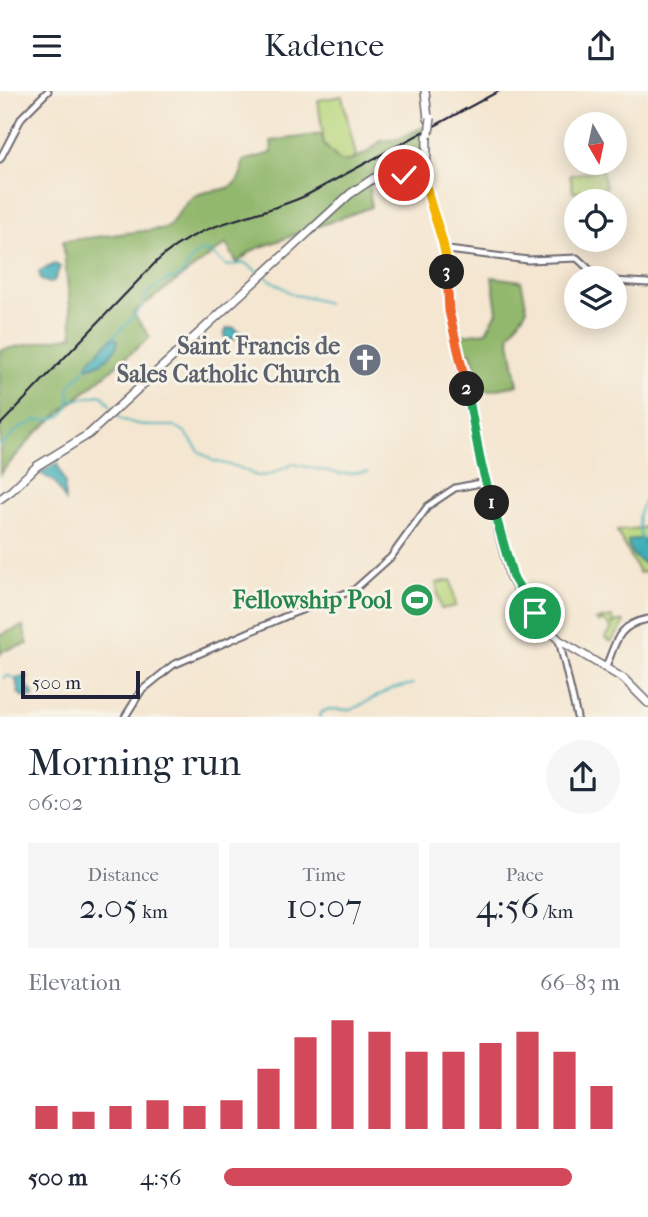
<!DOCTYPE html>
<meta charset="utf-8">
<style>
:root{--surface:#fff;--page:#f6f6f7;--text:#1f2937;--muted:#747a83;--accent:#d1495b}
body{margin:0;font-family:"IM FELL French Canon",serif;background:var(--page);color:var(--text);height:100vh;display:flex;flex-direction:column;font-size:26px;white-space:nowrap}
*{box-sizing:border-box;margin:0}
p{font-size:23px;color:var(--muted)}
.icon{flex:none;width:38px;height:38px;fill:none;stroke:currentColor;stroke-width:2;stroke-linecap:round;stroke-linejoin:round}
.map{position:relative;height:626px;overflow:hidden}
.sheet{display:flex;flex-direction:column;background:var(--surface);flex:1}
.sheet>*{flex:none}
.needle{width:46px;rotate:171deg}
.controls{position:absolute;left:564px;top:21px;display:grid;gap:14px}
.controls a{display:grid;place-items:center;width:63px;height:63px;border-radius:50%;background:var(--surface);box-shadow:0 4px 18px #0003;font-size:35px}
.scale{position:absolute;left:21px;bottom:18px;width:119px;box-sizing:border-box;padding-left:7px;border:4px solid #22223b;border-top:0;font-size:19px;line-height:24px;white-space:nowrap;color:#22223b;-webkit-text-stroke:5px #f7f3e8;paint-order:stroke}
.pin{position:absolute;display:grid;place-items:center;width:60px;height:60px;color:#fff;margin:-30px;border:4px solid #fff;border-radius:50%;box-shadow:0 2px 7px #0007}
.km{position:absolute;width:35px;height:35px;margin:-18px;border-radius:50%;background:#222;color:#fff;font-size:19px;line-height:35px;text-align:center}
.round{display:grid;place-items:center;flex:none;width:74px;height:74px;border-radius:37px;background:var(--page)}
.head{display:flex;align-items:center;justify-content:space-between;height:119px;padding:0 28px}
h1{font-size:38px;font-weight:600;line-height:52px}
.metrics{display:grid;grid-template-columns:repeat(3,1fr);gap:10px;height:119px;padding:7px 28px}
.metrics div{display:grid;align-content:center;border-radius:0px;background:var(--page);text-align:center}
.metrics b{font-size:35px;font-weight:600}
.metrics small{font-size:19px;font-weight:400}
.metrics p{font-size:19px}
.chart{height:196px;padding:14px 28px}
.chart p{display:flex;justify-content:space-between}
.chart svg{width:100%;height:126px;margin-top:7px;stroke:var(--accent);stroke-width:6}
ul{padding:0 28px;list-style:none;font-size:23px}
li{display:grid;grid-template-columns:112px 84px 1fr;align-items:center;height:52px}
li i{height:18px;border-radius:9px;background:var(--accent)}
header{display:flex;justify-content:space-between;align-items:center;height:91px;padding:0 28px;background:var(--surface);font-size:32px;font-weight:600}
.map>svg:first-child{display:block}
.green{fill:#b9d77e;stroke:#6e7c5c;stroke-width:2}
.forest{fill:#92b86d;stroke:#5a6d54;stroke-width:2}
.water{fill:#3daeb8;stroke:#30687a;stroke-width:2}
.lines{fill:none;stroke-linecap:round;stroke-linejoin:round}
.stream{stroke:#3daeb8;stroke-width:2}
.minor-casing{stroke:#6c676f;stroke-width:9}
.major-casing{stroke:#6c676f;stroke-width:10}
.minor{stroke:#fff;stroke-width:5}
.major{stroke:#fff;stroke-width:7}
.rail{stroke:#22223b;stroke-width:2}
.major-bridge-casing{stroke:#6c676f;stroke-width:10;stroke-linecap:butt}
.major-bridge{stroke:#fff;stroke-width:7}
.split-1-casing{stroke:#fff;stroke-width:14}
.split-2-casing{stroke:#fff;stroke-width:14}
.split-3-casing{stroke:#fff;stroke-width:14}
.split-4-casing{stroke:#fff;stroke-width:14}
.split-1{stroke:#22a559;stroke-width:9}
.split-2{stroke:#22a559;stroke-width:9}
.split-3{stroke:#f0652b;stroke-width:9}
.split-4{stroke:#f5b400;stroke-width:9}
.labels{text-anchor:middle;stroke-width:6;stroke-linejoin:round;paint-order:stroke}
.worship-label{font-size:24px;font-weight:bold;fill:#5b616d;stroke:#f7f3e8;text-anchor:end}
.leisure-label{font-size:24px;font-weight:bold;fill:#27864d;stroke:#f7f3e8;text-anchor:end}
</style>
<header><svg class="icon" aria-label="menu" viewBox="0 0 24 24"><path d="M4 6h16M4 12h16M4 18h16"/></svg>Kadence<svg class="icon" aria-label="share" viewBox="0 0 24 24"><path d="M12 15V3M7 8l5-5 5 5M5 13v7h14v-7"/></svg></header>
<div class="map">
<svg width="648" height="626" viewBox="0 0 648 626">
<rect width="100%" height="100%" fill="#f7f3e8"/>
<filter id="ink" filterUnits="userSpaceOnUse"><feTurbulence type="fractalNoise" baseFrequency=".0143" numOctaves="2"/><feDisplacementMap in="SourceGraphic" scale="14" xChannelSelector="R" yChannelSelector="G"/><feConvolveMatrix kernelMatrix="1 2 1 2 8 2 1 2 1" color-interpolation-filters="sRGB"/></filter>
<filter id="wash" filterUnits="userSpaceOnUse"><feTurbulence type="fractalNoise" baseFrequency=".00686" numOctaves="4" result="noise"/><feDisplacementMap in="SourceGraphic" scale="28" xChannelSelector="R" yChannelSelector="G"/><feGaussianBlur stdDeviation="1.57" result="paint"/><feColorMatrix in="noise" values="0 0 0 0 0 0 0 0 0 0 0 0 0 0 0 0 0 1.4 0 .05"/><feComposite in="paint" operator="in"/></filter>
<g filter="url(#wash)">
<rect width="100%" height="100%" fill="#f4e6d0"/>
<path class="green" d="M342,5L356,65L350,70L340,71L324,54L318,9Z
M602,79L606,97L573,101L570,84Z
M648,436V480L639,482L617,440Z
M451,489L456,515L441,518L436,492Z
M612,526L613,535L614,531L623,530L624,533L611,551L605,547L612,538L603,529L599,532L596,529Z"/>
<path class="forest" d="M426,35V77L369,91L371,116L253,159L237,172L226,153L133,222L150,246L34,344L0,383V259L73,245L63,150L167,137C175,128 184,113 193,106C212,93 241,110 243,70L272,62L271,50L322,43L324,54L340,70H350L368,61L381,50L398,48Z
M492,186L521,190L527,218L509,244L518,294L487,300L470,261L458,263L454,245L486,241L497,221Z
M23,535L28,553L2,560L0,565V544Z"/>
<path class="water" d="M55,173L60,176L54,190L50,192L41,189L39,180Z
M227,237H234L251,249L238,247L226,249L224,244Z
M113,246L118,249C117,263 101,274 87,277L88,271Z
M57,372L65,392V409L55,391L40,382Z
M634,448H643L648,456L646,473C636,469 629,462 628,450Z
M24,585H28L26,593L33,602V606H24L18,602L16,587Z"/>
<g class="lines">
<path class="stream" d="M266,186L294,204L313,207L328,213
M113,246L128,232L143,214L148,201L164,191L182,184L193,166L201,160L210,161L227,175L245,172L261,183
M70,310L100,304L104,306L112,317
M115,322L121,328L133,332L149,335H175L185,341L199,360L213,370L238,376L257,385L269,384L293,373L341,383L368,381
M0,355C9,350 12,342 19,338C25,333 30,335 36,329C48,330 66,328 69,313C70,308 69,301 69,296L87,276
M641,448C638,430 635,422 648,406
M3,587L9,585L14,587
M319,626L322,621L329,618L351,619L391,598L413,593"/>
</g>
</g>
<g filter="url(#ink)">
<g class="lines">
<defs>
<path id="minor" d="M0,68L22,26L48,0
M448,159L528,169L577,167L591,180L605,187
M614,190L648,192
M559,549L577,626
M606,576C616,551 617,534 648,528
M125,626L141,600L173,574L291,523L354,499L391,466L428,415L455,397L486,391"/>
<path id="major" d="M425,0L428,28
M427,45L426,100L445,158L451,230L481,373L510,486L534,524L559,549L624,588L648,612
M0,408L11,400L37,375L89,343L350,103L374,87L410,83L427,77"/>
</defs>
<use href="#minor" class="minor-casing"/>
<use href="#major" class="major-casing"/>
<use href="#minor" class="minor"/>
<use href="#major" class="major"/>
<path class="rail" d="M0,334L155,172C199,129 252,129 305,105L499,0"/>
<defs>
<path id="major-bridge" d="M429,43L431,27"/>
</defs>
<use href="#major-bridge" class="major-bridge-casing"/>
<use href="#major-bridge" class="major-bridge"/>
</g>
</g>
<g class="lines" filter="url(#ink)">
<defs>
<path id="split-1" d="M492,412L513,486L535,522"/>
<path id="split-2" d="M467,298L481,373L492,412"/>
<path id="split-3" d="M447,181L449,220L467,298"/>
<path id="split-4" d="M404,84L425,78C425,114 447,145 447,181"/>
</defs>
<use href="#split-1" class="split-1-casing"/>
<use href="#split-2" class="split-2-casing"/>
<use href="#split-3" class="split-3-casing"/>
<use href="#split-4" class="split-4-casing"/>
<use href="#split-1" class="split-1"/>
<use href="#split-2" class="split-2"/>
<use href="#split-3" class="split-3"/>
<use href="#split-4" class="split-4"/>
</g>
<defs>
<symbol id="church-disc" viewBox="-11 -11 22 22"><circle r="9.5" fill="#6b7280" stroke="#f7f3e8"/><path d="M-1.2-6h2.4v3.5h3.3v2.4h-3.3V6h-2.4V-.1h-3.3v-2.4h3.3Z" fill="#fff"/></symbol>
<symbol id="stadium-disc" viewBox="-11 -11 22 22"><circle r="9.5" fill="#2e9e5b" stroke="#f7f3e8"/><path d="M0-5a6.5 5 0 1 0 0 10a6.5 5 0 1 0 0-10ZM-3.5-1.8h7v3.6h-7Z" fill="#fff"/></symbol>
</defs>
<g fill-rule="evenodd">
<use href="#church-disc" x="346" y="250" width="38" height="38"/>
<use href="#stadium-disc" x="398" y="490" width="38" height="38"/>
</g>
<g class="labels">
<g class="worship-label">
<text x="340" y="263">Saint Francis de<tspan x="340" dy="28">Sales Catholic Church</tspan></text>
</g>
<g class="leisure-label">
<text x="392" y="517">Fellowship Pool</text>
</g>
</g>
</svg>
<div class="controls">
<a><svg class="needle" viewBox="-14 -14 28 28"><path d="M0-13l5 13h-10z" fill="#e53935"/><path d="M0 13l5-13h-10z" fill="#747a83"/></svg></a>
<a><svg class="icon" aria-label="locate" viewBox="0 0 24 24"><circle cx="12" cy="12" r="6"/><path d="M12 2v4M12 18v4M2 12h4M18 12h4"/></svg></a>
<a><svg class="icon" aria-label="layers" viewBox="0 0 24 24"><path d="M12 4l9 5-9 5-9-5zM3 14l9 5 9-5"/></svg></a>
</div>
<div class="scale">500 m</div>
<div class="pin" style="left:535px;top:522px;background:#1e9e55"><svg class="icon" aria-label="arrive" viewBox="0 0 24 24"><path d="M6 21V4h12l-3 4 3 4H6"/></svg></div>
<div class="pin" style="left:404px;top:84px;background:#d93025"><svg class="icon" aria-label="check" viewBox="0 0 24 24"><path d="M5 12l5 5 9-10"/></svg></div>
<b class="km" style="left:492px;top:412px">1</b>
<b class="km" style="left:467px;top:298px">2</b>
<b class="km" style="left:447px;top:181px">3</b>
</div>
<section class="sheet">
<div class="head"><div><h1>Morning run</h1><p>06:02</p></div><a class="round"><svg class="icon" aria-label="share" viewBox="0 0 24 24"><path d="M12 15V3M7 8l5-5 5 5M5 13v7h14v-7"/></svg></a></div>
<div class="metrics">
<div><p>Distance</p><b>2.05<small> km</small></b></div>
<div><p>Time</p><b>10:07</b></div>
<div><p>Pace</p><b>4:56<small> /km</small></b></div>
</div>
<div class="chart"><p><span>Elevation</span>66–83 m</p>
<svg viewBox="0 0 160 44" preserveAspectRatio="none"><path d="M5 44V36M15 44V38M25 44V36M35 44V34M45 44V36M55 44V34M65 44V23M75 44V12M85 44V6M95 44V10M105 44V17M115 44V17M125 44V14M135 44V10M145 44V17M155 44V29"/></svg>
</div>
<ul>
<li><b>500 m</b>4:56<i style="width:88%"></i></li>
</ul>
</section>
